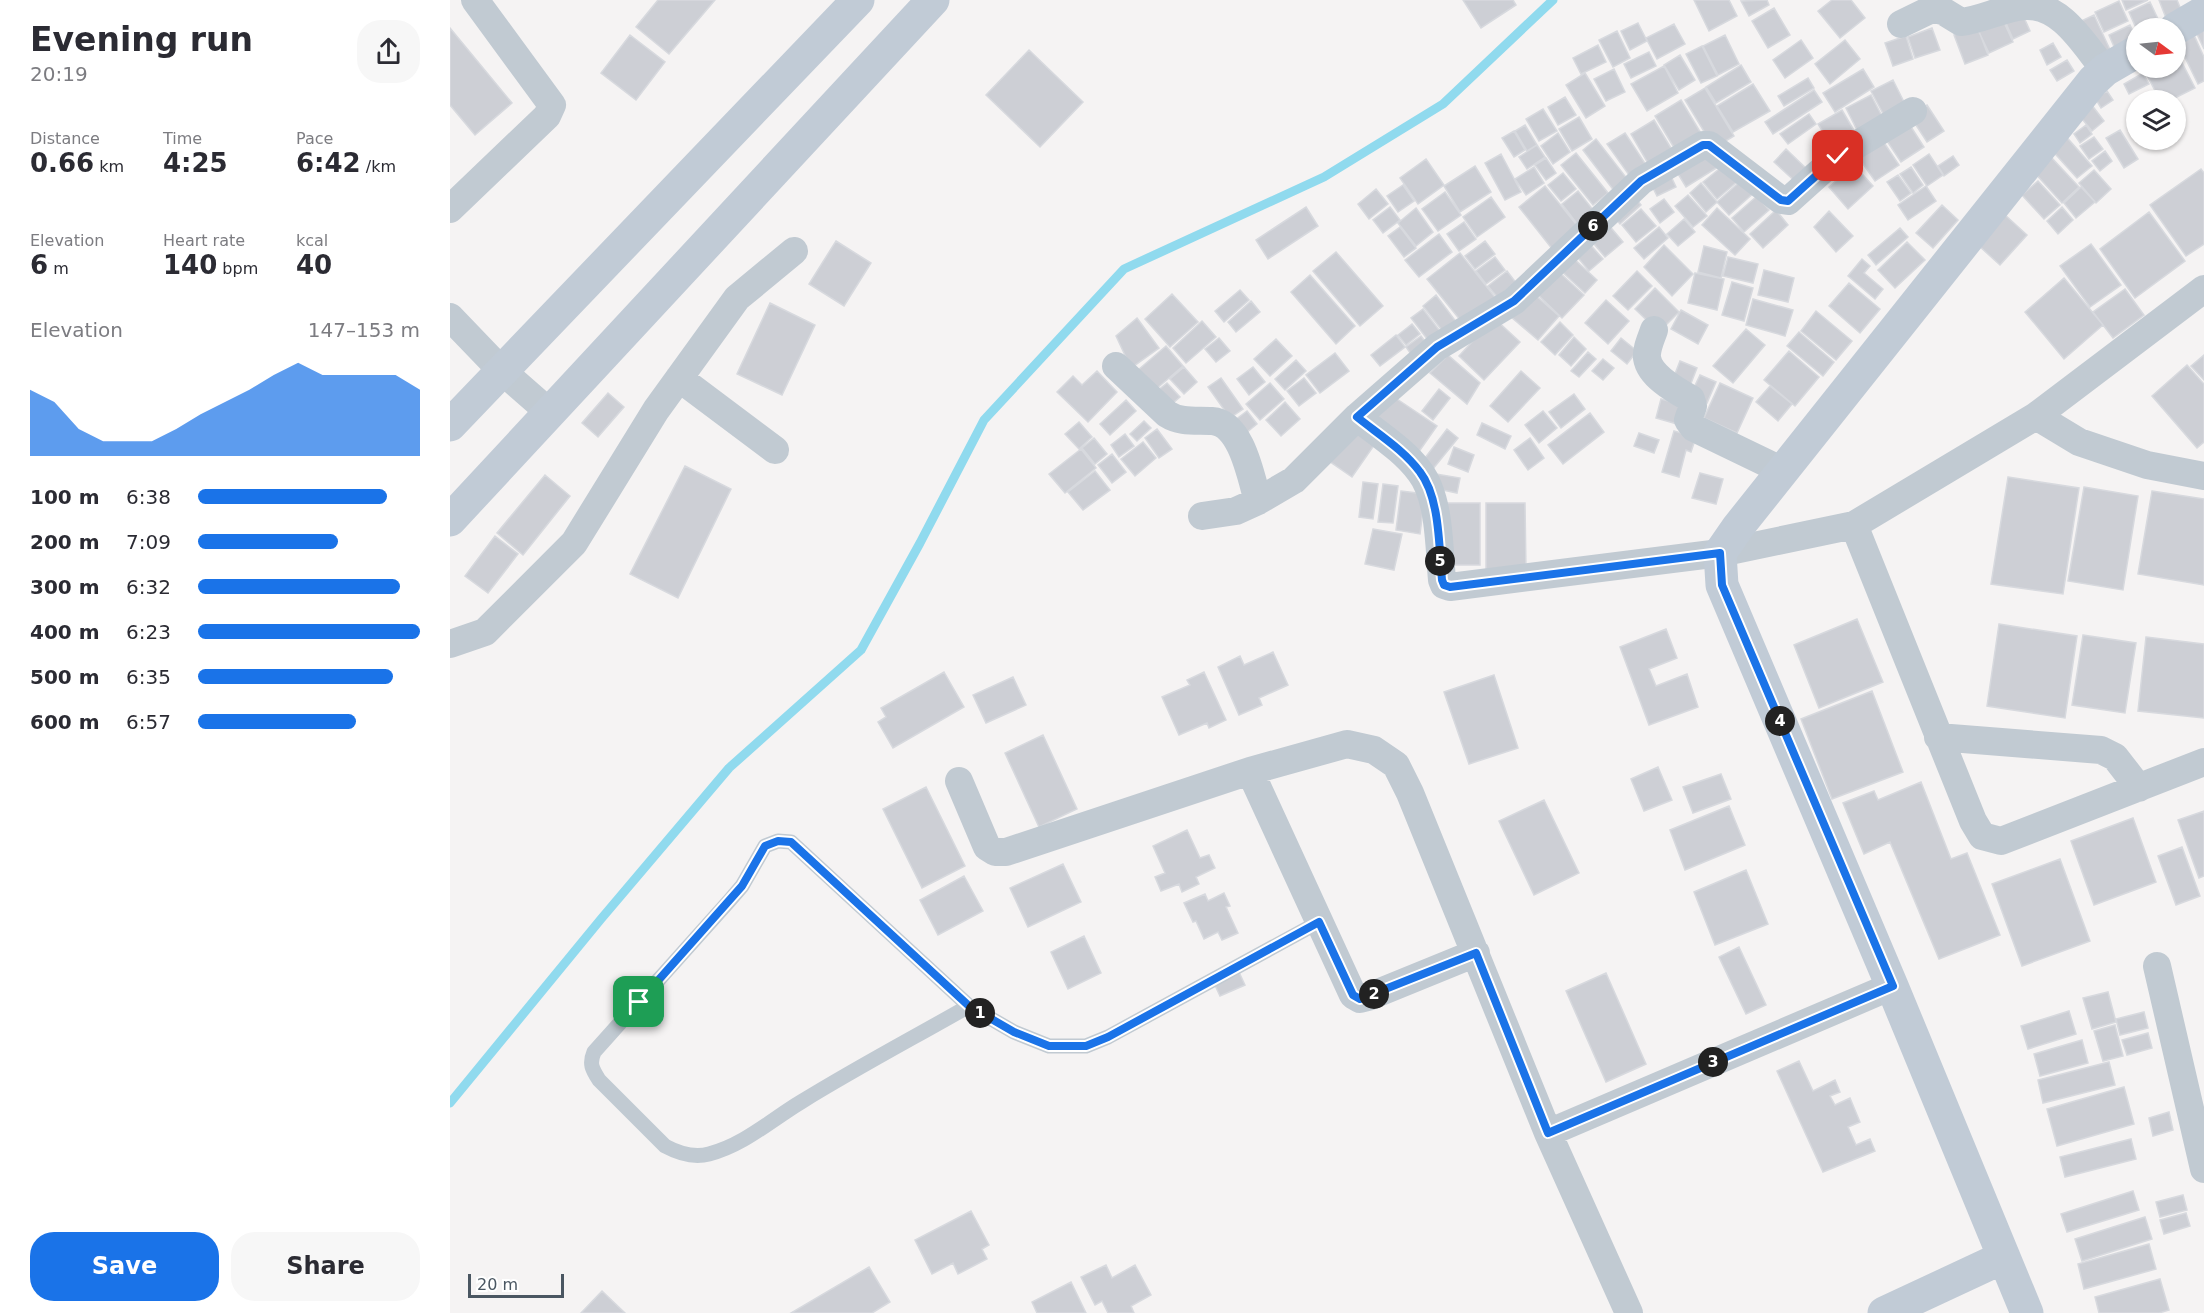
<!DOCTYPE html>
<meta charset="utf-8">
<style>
:root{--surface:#fff;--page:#f7f7f7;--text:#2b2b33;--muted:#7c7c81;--accent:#1a73e8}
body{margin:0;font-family:"DejaVu Sans",sans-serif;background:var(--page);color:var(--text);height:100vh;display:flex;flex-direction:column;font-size:22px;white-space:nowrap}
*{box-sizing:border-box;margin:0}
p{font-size:20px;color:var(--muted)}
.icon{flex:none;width:33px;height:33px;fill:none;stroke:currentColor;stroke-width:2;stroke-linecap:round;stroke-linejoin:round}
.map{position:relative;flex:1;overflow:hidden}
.drawer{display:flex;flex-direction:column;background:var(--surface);width:450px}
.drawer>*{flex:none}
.needle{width:39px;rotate:105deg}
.tools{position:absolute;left:1676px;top:18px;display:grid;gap:12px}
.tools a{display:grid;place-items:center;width:60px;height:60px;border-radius:50%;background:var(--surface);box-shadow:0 2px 4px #0004;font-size:30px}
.scale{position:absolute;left:18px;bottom:15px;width:96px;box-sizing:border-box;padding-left:6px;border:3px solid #4a5661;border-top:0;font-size:16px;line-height:21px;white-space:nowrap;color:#4a5661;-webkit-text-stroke:4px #fff;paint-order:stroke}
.pin{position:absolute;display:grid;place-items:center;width:51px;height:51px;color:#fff;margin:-26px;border-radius:12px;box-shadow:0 3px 9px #0006}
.km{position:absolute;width:30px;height:30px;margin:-15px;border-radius:50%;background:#222;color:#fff;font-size:16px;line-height:30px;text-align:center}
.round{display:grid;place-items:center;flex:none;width:63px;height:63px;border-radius:24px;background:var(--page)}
.summary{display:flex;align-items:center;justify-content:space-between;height:102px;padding:0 30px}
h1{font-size:33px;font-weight:600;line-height:45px}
.metrics{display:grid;grid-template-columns:repeat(3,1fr);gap:9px;height:102px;padding:6px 30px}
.metrics div{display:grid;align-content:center}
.metrics b{font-size:26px;font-weight:600}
.metrics small{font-size:16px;font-weight:400}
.metrics p{font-size:16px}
.chart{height:168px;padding:12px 30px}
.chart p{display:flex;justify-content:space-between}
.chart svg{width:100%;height:108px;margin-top:6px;fill:var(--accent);opacity:.7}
.action{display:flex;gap:12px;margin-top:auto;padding:12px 30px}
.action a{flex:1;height:69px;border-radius:24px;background:var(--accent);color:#fff;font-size:24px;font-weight:600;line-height:69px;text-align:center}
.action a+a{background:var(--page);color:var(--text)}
ul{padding:0 30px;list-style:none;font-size:20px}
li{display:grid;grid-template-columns:96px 72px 1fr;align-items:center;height:45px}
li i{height:15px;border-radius:8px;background:var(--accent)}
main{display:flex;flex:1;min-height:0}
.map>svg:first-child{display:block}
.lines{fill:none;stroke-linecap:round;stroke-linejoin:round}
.stream{stroke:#90daee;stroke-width:9}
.building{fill:#cdcfd5;stroke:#d7d9de;stroke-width:1.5}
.lane{stroke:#c1cad2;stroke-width:15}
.street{stroke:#c1cad2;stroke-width:28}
.secondary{stroke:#c1cbd6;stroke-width:33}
.route-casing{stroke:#fff;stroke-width:12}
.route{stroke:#1a73e8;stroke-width:8}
</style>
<main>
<section class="drawer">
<div class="summary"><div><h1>Evening run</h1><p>20:19</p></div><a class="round"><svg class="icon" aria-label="share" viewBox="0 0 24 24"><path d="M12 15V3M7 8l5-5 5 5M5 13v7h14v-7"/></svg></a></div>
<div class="metrics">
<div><p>Distance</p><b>0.66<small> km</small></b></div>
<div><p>Time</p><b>4:25</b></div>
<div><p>Pace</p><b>6:42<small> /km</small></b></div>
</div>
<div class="metrics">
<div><p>Elevation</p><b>6<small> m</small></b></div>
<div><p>Heart rate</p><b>140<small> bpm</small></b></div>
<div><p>kcal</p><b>40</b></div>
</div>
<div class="chart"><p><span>Elevation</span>147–153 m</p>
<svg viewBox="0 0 160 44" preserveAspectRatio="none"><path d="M0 44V17L10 22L20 33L30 38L40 38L50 38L60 33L70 27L80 22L90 17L100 11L110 6L120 11L130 11L140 11L150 11L160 17V44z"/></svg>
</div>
<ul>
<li><b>100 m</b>6:38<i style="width:85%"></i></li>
<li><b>200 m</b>7:09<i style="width:63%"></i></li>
<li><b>300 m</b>6:32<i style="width:91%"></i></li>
<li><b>400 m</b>6:23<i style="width:100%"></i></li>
<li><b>500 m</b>6:35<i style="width:88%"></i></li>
<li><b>600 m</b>6:57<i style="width:71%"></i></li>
</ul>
<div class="action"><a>Save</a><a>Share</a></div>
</section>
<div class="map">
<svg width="1754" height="1313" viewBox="0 0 1754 1313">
<rect width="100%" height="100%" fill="#f5f3f3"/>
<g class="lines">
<path class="stream" d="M0,1103L151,919L279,768L411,650L470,543L534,420L674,269L874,177L993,104L1103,0"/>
</g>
<path class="building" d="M208,0H265L219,54L186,27Z
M1013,0H1063L1066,5L1031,28Z
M1244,0H1279L1287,16L1259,31Z
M1317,0L1319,5L1299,16L1291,1Z
M1382,0H1401L1415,18L1390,38L1368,11Z
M1672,0H1698L1676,10Z
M1709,0H1727L1732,12L1716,18Z
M1669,1L1678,21L1654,32L1645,12Z
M1700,2L1709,21L1693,28H1686L1679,12Z
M1324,8L1340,35L1318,48L1302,21Z
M1572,13L1580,31L1563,39L1555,21Z
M1644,15L1662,54L1648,59L1629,22Z
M1553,20L1563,42L1539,53L1529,32Z
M1188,23L1197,41L1180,50L1171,31Z
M1224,24L1235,44L1207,59L1196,38Z
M1680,25L1686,37L1665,49L1659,35Z
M1527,26L1538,55L1515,64L1504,35Z
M0,28L62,103L25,135L0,105Z
M1482,28L1490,50L1465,58L1458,37Z
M1754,30V49L1747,34Z
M1167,31L1180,58L1163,67L1149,40Z
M180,35L215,62L186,100L151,73Z
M1275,35L1289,64L1268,75L1253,46Z
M1744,35L1754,57V81L1748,84L1728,43Z
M1456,36L1463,59L1443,66L1435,43Z
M1351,40L1363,58L1335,78L1323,60Z
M1395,40L1410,59L1380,84L1365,64Z
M1603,43L1611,57L1597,65L1590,50Z
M1148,45L1156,62L1131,74L1123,58Z
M1252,46L1267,76L1251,83L1236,54Z
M1725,49L1745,88L1721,100H1710L1693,68H1725Z
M579,50L633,102L590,147L536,95Z
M1199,52L1206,66L1181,78L1174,64Z
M1230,55L1245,80L1229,90L1214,65Z
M1617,60L1624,71L1607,81L1600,70Z
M1291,65L1301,82L1266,103L1256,87Z
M1214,66L1228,93L1197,111L1181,84Z
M1164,69L1175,92L1156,101L1144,79Z
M1413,69L1424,87L1385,112L1373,93Z
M1135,73L1155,106L1136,118L1116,85Z
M1693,73L1699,84L1679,94L1674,84Z
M1358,78L1364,88L1334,106L1328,96Z
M1443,80L1458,110L1437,121L1421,91Z
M1303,84L1320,111L1283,132L1267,106Z
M1255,88L1284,136L1264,148L1235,100Z
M1364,90L1372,102L1323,134L1315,122Z
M1657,91L1663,100L1651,108L1645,98Z
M1421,95L1436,124L1411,138L1396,108Z
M1115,97L1126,115L1108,125L1098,107Z
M1231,100L1255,140L1229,156L1205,116Z
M1641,104L1654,121L1642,131L1628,114Z
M1477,105L1494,131L1477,142L1460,116Z
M1093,109L1107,131L1089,141L1076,119Z
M1392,110L1409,139L1386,153L1368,124Z
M1359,114L1366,124L1338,144L1330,134Z
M1129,117L1142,139L1122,151L1109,129Z
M1456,119L1474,147L1451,162L1433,135Z
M1204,120L1227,158L1203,172L1181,134Z
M1075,125L1087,145L1077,151L1065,131Z
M1636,125L1642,134L1630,143L1624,134Z
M1670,130L1688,159L1674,168L1656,138Z
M1064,131L1075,150L1064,157L1052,138Z
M1108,133L1120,152L1103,164L1091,146Z
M1175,133L1200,171L1184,182L1157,144Z
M1613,133L1642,166L1627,178L1598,146Z
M1644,137L1653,149L1639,159L1630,146Z
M1431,138L1449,165L1425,181L1406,154Z
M1146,139L1182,185L1168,196L1133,150Z
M1087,145L1095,157L1077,169L1069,157Z
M1336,149L1361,173L1349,185L1324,162Z
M1258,150L1268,167L1236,187L1225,169Z
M1655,151L1662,161L1650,171L1642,161Z
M1126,153L1158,193L1143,205L1111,165Z
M1051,154L1071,192L1055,200L1035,163Z
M1479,154L1493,175L1477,186L1463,165Z
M1503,156L1509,165L1494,176L1488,166Z
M1600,156L1629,187L1612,203L1583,171Z
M1096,158L1106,173L1096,180L1085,165Z
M976,159L994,185L968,204L950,178Z
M1274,165L1288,181L1267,199L1253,182Z
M1404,165L1423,186L1398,209L1379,187Z
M1025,166L1041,192L1010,212L994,186Z
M1084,167L1094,183L1076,195L1065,179Z
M1461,167L1473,185L1463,193L1450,174Z
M1751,169L1754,173V244L1736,256L1700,205Z
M1644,170L1661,189L1646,203L1629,183Z
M1219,172L1226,187L1207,196L1200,182Z
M1113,173L1126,189L1111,201L1098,185Z
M1448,175L1461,193L1450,201L1437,182Z
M1294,178L1306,191L1279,215L1267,202Z
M1588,181L1610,205L1594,219L1572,195Z
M1251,183L1267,202L1256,212L1240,193Z
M953,185L964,201L948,212L937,196Z
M1095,186L1130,229L1103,250L1069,207Z
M1476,186L1486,201L1458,220L1448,205Z
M1631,187L1645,202L1626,218L1614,203Z
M926,189L938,204L919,219L908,204Z
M1128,191L1148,216L1131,229L1112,204Z
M995,192L1011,215L988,231L972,209Z
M1182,194L1191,205L1170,224L1160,212Z
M1238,195L1257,216L1243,227L1225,206Z
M1307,196L1319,210L1294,232L1282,218Z
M1041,197L1055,217L1027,237L1013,217Z
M1214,199L1224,212L1210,223L1200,209Z
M1492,205L1508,220L1483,248L1466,233Z
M856,207L868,226L818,259L806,240Z
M940,207L950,220L933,233L923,220Z
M1612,207L1623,220L1608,234L1597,221Z
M966,208L983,232L966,246L948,223Z
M1267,208L1300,239L1285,255L1252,225Z
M1191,209L1206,226L1186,242L1172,225Z
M1326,210L1338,225L1313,248L1300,234Z
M1379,211L1403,236L1386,252L1364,227Z
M1699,212L1735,261L1685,298L1650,249Z
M1554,214L1577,235L1550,265L1528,245Z
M1234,219L1245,232L1228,246L1217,234Z
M1014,222L1026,239L1009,251L997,234Z
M1157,223L1173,242L1155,257L1139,238Z
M950,227L966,248L954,257L938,236Z
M1209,227L1218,238L1194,259L1184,248Z
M1450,228L1458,237L1426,265L1418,255Z
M989,234L1002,252L969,277L955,260Z
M386,241L421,263L394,306L359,284Z
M1035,241L1045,254L1025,269L1015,256Z
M1137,241L1153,259L1139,271L1124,253Z
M1457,242L1475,260L1445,288L1428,270Z
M1641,244L1671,285L1640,307L1610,266Z
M1214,245L1243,274L1222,296L1194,267Z
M1254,246L1277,252L1271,278L1248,272Z
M886,252L933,306L910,326L863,271Z
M1010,253L1048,301L1015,326L977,279Z
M1121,256L1147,280L1135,293L1109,269Z
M1045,257L1055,270L1036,284L1026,271Z
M1278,257L1308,264L1303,283L1273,276Z
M1412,259L1420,266L1414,273L1433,289L1425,299L1398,276Z
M1314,270L1344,278L1338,302L1308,295Z
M1057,271L1067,284L1048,298L1038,286Z
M1108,271L1134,295L1112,318L1087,294Z
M1187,271L1202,286L1178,310L1163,296Z
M1245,273L1274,279L1267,310L1238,303Z
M860,275L905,326L886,344L841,292Z
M1614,278L1653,325L1614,359L1575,312Z
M1282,282L1303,288L1294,321L1272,315Z
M1399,283L1430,309L1410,333L1379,306Z
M1205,288L1229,312L1209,332L1185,309Z
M1675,289L1694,315L1663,338L1643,312Z
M790,290L799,300L774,322L765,311Z
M1083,293L1109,316L1088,340L1061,317Z
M722,294L748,322L720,347L695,319Z
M986,295L1007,323L994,333L973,306Z
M1303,299L1343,310L1335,336L1296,325Z
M1156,300L1179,321L1158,344L1135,323Z
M801,301L810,312L786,332L778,322Z
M320,303L365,325L332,395L287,374Z
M973,309L993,335L981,344L961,318Z
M1231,310L1258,325L1248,344L1221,329Z
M1366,311L1402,341L1386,360L1351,331Z
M687,318L709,348L681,368L666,336Z
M1044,318L1070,342L1034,380L1009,356Z
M752,321L766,337L736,363L723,348Z
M1110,322L1123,335L1105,355L1091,342Z
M962,324L970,334L956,345L948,335Z
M1296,329L1315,345L1283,383L1263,366Z
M1349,332L1384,362L1373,376L1337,346Z
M946,335L955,347L930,366L921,355Z
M971,336L980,348L965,360L956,347Z
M1124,337L1136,349L1121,366L1109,355Z
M769,338L780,351L766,362L755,349Z
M1171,338L1187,351L1177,364L1161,351Z
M826,339L842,356L820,376L804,359Z
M716,346L733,366L698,396L681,376Z
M1339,351L1369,377L1345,406L1314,380Z
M1138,352L1146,359L1129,377L1121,371Z
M885,353L899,371L870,393L856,375Z
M998,355L1030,383L1017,404L980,373Z
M1754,355V380L1741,366Z
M1153,359L1164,368L1153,380L1142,371Z
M846,360L856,371L835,390L825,379Z
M1230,361L1247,368L1238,391L1221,384Z
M1737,365L1754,384V442L1747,448L1702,396Z
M734,367L747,382L734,394L720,379Z
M803,367L815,382L799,395L787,379Z
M647,371L667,392L638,422L607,392L623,376L632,385Z
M1071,371L1090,388L1058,422L1040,406Z
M1250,375L1266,382L1257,403L1240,396Z
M771,378L793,409L780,418L758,387Z
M854,378L866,393L849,406L837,391Z
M717,383L730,397L715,410L702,395Z
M820,383L834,399L810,420L796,404Z
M1270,383L1303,398L1287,433L1254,418Z
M1320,386L1342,404L1328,421L1306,402Z
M989,389L1000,398L983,420L972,411Z
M158,393L174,407L148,437L132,423Z
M1124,394L1135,409L1111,428L1099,412Z
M944,397L987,426L963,460L922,420Z
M1211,399L1240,407L1234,426L1206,418Z
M676,400L686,411L660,435L650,424Z
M835,402L850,419L831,436L816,420Z
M797,411L807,424L796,433L785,420Z
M1093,411L1107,428L1089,443L1075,425Z
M1140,413L1154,432L1113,464L1098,445Z
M694,421L701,428L687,441L680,434Z
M629,422L642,437L629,449L615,434Z
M1032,423L1061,436L1055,449L1027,435Z
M899,426L925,444L902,477L876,459Z
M707,429L722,449L709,458L695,438Z
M997,429L1008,438L978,475L968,467Z
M1224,431L1246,437L1241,452L1236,450L1229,477L1212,472Z
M1189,433L1209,440L1204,453L1184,446Z
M675,434L684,446L669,457L661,445Z
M644,438L657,454L645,464L632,448Z
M1080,438L1094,458L1078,470L1064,450Z
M693,442L706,458L685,476L671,459Z
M1004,447L1024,455L1018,472L998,464Z
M631,449L646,468L615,493L599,474Z
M662,454L676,472L662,483L648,465Z
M235,466L281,489L228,598L180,574Z
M645,471L660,490L633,510L618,492Z
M1250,473L1273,479L1266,504L1242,498Z
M986,474L1010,478L1007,493L983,488Z
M95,475L120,496L73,555L47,533Z
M1558,477L1629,488L1613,594L1541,584Z
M913,482L928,484L923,519L909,517Z
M933,484L948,486L943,523L928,522Z
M1634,487L1688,496L1673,590L1618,581Z
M951,491L975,494L970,534L946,530Z
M1702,491L1754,499V585L1688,574Z
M994,503H1030V565H994Z
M1036,503H1075L1076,570H1036Z
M923,529L952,534L944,570L915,564Z
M45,536L68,554L38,593L15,576Z
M1407,619L1433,682L1369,708L1344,645Z
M1549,624L1627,636L1615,718L1537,706Z
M1216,629L1227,658L1199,669L1206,686L1237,674L1248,707L1199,725L1170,647Z
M1633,635L1686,643L1675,713L1622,705Z
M1696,637L1754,644V718L1688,711Z
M823,652L838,685L809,698L812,705L789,715L768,667L790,656L794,665Z
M494,672L514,707L443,748L428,722L436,717L431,708Z
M754,672L776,720L759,728L757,723L729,735L712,697L740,685L737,680Z
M1044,675L1068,748L1019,764L994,692Z
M563,677L576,705L536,723L523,695Z
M1422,691L1453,772L1382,799L1351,719Z
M593,735L627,809L589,827L555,753Z
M1208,767L1222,800L1194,811L1181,779Z
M1271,774L1281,799L1243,813L1233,787Z
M1471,782L1501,859L1517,853L1550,935L1489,959L1440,842L1414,854L1393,803L1424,791L1428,800Z
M476,787L515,866L472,888L433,809Z
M1094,800L1129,873L1084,895L1049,821Z
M1279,806L1295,845L1235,870L1220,830Z
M1754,811V876L1749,878L1728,820Z
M1683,818L1706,882L1644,905L1621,841Z
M737,830L750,858L759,855L765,868L746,877L749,884L732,892L729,884L711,891L705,877L715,873L703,846Z
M1732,847L1750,896L1726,905L1708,856Z
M1610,859L1640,941L1572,966L1542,884Z
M613,864L631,902L578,927L560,888Z
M1296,870L1318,924L1265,945L1244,892Z
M514,876L533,911L488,935L470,900Z
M774,893L780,906L776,907L788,933L772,940L768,932L754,939L746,921L743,922L734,903L755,894L758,901Z
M634,936L651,973L618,989L601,952Z
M1289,947L1316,1005L1296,1014L1269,957Z
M788,970L795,985L770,996L763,981Z
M1156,973L1196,1064L1156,1082L1116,991Z
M1658,992L1666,1022L1642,1029L1633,998Z
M1619,1011L1626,1034L1578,1049L1571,1026Z
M1694,1012L1698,1028L1670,1035L1666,1019Z
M1665,1025L1673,1056L1653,1061L1644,1031Z
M1698,1033L1702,1048L1677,1055L1672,1040Z
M1632,1040L1638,1063L1590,1076L1584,1054Z
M1349,1061L1363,1091L1385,1080L1390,1092L1380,1096L1385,1105L1400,1098L1410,1122L1398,1127L1406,1145L1420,1139L1425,1151L1373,1172L1327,1071Z
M1659,1062L1665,1085L1593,1103L1588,1080Z
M1674,1087L1684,1124L1607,1146L1597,1109Z
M1719,1112L1723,1130L1703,1136L1699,1118Z
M1681,1139L1686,1159L1615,1177L1610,1157Z
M1683,1191L1689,1210L1617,1232L1611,1214Z
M1733,1195L1737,1210L1710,1217L1706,1202Z
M521,1211L539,1245L532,1249L537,1259L508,1274L503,1263L482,1274L465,1240Z
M1736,1213L1740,1226L1714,1234L1710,1220Z
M1695,1217L1702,1239L1632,1261L1625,1239Z
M1699,1244L1706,1269L1634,1289L1628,1264Z
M656,1265L662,1278L685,1265L701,1295L681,1306L684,1313H658L652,1301L645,1305L631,1277Z
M419,1267L440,1302L422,1313H341Z
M1710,1279L1719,1310L1709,1313H1649L1645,1297Z
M621,1282L636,1313H587L582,1302Z
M152,1291L175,1313H131Z"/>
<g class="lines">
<path class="lane" d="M519,1006C463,1038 406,1068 351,1102C321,1120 294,1145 259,1154C244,1158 228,1153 215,1146L149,1080C142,1069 139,1064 144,1052L280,900L292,886L315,846L328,841L341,842L519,1006L564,1032L599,1046H636L658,1037L869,922"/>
<path class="street" d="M1451,24L1482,9L1493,11L1511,22C1531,20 1556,7 1575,6C1612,4 1634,45 1655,70
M0,209L97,116L102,105L25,0
M0,317L51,370L99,412
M1204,330C1201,339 1196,349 1197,358C1200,377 1227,391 1241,399L1243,406L1238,420L1244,428L1331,470
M666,366L717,414C731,423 746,420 762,421C792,423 801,478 808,501
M229,378L325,450
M1586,416L1629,442L1697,465L1754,476
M907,417C928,434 954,450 970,472C990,498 989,548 992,580L994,585L1000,587L1270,553L1404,525L1586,416L1754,289
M752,516L786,511L808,501L844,480L907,417L987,347L1064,301L1191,181L1253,145H1259L1331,200L1338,201L1388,156L1463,111
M1404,525L1523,821L1532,836L1551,841L1754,762
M0,644L35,632L124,543L206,410L287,298L344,251
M1488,737L1651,750L1665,757L1689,788
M800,771L903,995L910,999L918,997L1026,953
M509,781L537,847L545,852H556L800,771L897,744L924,750L946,765L960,793L1098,1133L1179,1313
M1707,966L1754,1169
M1098,1133L1442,986"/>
<path class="secondary" d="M1725,29L1754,12
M0,425L408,0
M0,520L483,0
M1434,1313L1554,1257
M1577,1313L1442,986L1272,585L1270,553L1288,527L1643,81L1655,70L1686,52"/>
</g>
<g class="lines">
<defs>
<path id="route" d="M189,1002L292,886L315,846L328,841L341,842L519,1006L564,1032L599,1046H636L658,1037L869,922L903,995L910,999L1026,953L1098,1133L1443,986L1272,585L1270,553L1000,587L994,585L992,580C989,548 990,498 970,472C954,450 928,434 907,417L987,347L1064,301L1191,181L1253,145H1259L1331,200L1338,201L1388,156"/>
</defs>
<use href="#route" class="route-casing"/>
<use href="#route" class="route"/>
</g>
</svg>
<div class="tools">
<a><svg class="needle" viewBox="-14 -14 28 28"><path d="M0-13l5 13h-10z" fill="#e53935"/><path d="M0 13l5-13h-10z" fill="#7c7c81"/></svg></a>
<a><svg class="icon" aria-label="layers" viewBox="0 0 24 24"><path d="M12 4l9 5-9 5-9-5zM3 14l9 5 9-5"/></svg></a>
</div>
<div class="scale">20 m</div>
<div class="pin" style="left:189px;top:1002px;background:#1e9e55"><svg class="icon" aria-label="arrive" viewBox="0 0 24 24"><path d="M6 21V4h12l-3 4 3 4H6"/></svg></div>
<div class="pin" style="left:1388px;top:156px;background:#d93025"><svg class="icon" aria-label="check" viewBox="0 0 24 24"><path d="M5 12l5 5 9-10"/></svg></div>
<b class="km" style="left:530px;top:1013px">1</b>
<b class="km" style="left:924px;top:994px">2</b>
<b class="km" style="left:1263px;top:1062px">3</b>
<b class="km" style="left:1330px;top:721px">4</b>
<b class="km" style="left:990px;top:561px">5</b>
<b class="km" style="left:1143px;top:226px">6</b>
</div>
</main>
